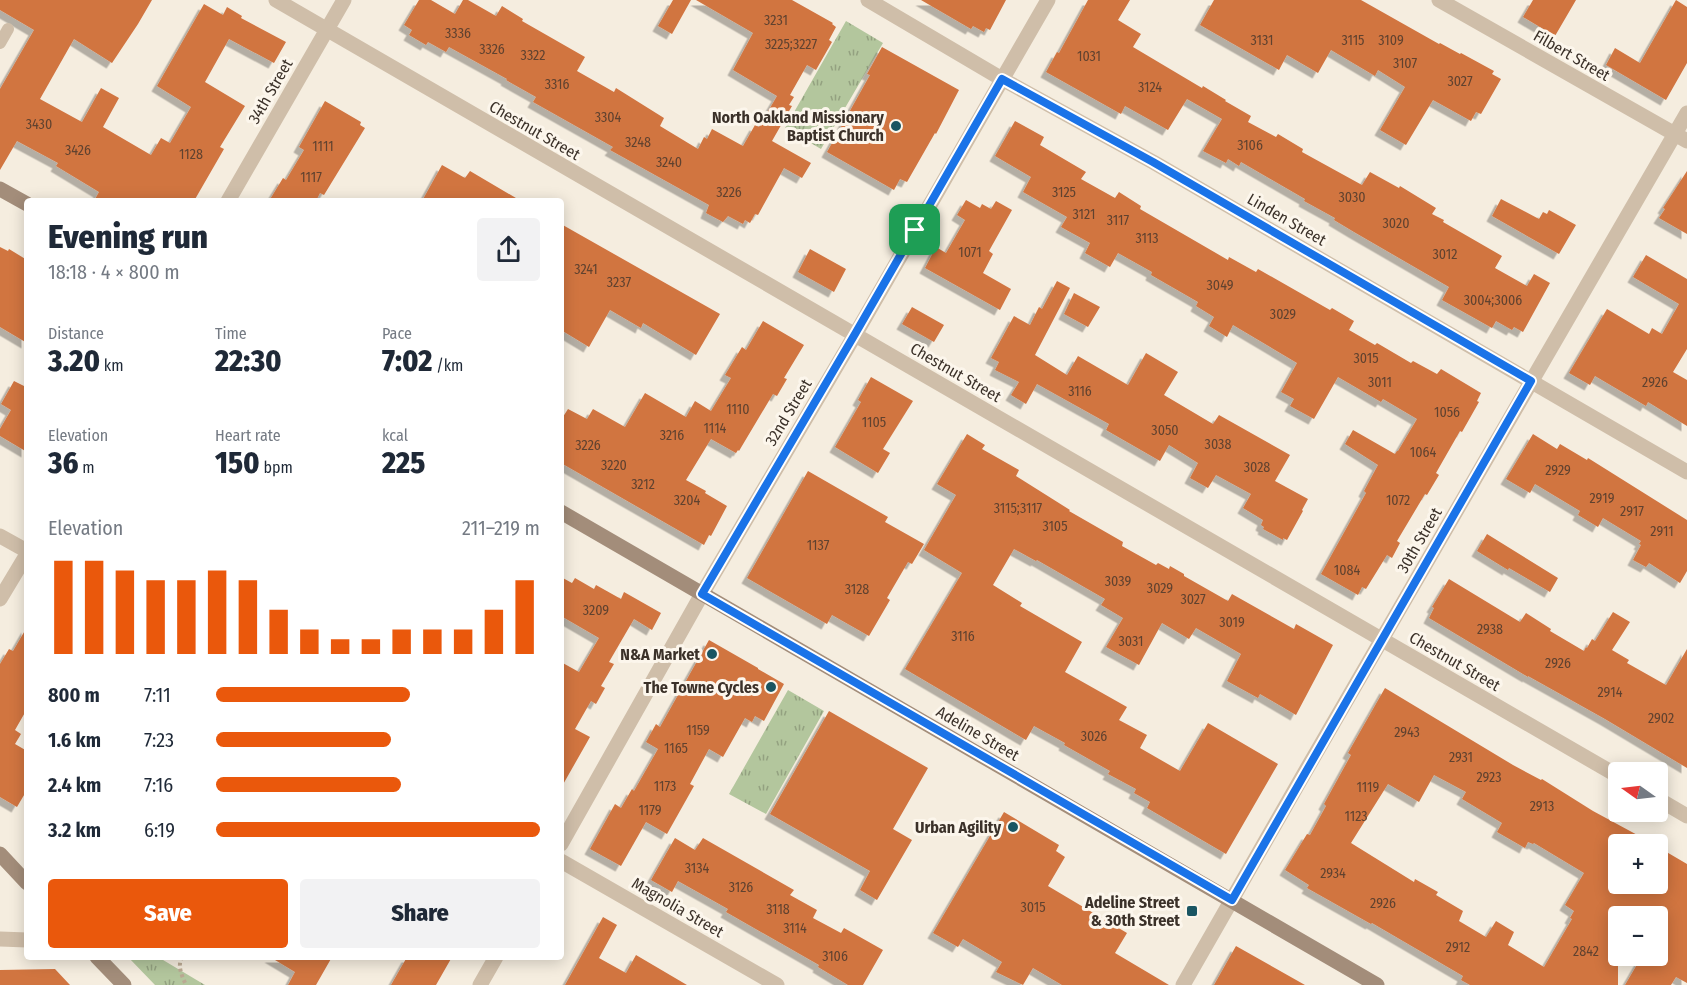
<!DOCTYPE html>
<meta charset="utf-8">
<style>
:root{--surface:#fff;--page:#f2f2f3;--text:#1f2937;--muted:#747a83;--accent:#ea580c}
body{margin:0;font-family:"Fira Sans Condensed",sans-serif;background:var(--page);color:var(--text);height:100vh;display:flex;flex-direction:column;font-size:22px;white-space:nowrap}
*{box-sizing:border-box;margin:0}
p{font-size:20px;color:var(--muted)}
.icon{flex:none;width:33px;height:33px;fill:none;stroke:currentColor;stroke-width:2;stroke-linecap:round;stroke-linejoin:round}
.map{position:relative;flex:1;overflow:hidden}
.side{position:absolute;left:24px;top:198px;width:540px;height:762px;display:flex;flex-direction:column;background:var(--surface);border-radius:6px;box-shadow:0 3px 15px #0003}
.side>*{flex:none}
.needle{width:39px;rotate:284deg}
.tools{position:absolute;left:1608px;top:762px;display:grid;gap:12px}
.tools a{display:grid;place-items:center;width:60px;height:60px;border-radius:6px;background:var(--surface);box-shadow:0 3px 15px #0003;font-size:30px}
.pin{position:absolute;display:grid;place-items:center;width:51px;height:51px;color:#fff;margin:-26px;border-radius:12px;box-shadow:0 3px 9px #0006}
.round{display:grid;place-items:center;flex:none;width:63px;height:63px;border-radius:6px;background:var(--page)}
.overview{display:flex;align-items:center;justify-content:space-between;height:102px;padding:0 24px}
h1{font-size:33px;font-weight:800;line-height:45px}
.figures{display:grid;grid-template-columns:repeat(3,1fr);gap:9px;height:102px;padding:6px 24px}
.figures div{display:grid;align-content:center}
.figures b{font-size:30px;font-weight:800}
.figures small{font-size:16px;font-weight:400}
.figures p{font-size:16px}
.chart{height:168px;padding:12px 24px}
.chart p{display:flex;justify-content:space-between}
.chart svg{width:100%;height:108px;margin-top:6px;stroke:var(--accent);stroke-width:6}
.primary-button{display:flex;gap:12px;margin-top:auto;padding:12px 24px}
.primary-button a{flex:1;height:69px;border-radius:6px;background:var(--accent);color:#fff;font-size:24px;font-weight:800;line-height:69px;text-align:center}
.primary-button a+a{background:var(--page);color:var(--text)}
ul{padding:0 24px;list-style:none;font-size:20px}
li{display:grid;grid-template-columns:96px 72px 1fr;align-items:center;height:45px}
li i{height:15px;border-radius:8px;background:var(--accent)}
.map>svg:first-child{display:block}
.grass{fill:url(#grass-tufts)}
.building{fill:#d17441;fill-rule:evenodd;filter:url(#shadow)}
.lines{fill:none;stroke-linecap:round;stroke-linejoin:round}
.path{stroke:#bba993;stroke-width:4;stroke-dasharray:3 3;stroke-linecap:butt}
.lane{stroke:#cfbea9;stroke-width:12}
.street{stroke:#cfbea9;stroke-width:15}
.secondary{stroke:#a38d7a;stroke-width:15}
.route-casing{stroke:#fff;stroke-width:12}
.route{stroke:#1a73e8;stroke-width:8}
.poi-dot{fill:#1a5562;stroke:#fcf6ec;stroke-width:2}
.labels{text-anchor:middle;stroke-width:6;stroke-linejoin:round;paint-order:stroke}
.number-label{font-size:14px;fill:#60422f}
.street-label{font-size:16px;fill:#3b3129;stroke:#fcf6ec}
.poi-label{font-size:16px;font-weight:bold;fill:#3b3129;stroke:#fcf6ec;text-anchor:end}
</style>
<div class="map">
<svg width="1687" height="985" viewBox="0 0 1687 985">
<defs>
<pattern id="grass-tufts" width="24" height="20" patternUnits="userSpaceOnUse" patternTransform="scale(1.5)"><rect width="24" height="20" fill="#b3c69d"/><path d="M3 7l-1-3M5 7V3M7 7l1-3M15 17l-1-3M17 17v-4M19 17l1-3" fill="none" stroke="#93a180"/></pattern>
<filter id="shadow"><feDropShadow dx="-5.5" dy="5.5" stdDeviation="0" flood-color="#0004"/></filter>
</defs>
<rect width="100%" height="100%" fill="#f5eddf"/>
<path class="grass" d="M846,21L883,43L821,149L785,128Z
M788,690L824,711L766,814L729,794Z
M128,957H158L205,985H155Z"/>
<path class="building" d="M0,0H152L138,24L112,63L74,39L40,99L82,122L101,88L119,98L103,127L151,155L161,138L170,143L191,107L157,86L204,4L223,15L227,7L242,16L241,18L286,42L274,63L229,39L205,82L245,106L220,147L224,149L194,201H94L99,192L56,166L58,163L17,141L0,170V89L34,30L0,10Z
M419,0H431L455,14L463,0H468L496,16L502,6L523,19L522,21L585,57L577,71L614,92L616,88L664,118L660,126L698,149L704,137L707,139L712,129L743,146L755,125L759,127L777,96L733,70L753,33L696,0H792L833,23L832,24L836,27L829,40L832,42L816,70L807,65L790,95L794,97L789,105L792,106L772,141L811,163L802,178L784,168L758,215L755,214L750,223L745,220L743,224L728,216L723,222L706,213L709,205L610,150L613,147L533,102L536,97L506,80L507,79L449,47L446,52L428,42L426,45L409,35L412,30L404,25Z
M673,0H691L672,34L658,26Z
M921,0H1006L990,30L986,28L984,32L973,26L971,29Z
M1088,0H1130L1118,20L1141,34L1133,47L1202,88L1203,86L1226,100L1225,101L1251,116L1248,122L1276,137L1278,134L1303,149L1302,152L1362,185L1370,172L1399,188L1400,186L1436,208L1432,214L1444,220L1443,222L1502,256L1495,268L1527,286L1534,274L1550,283L1523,332L1514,327L1512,330L1496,321L1492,328L1442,300L1449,287L1354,232L1334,220L1335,218L1304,201L1305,199L1241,162L1239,166L1228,159L1226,163L1203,151L1222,119L1187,99L1168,130L1125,106L1121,114L1046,72L1057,52L1059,53Z
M1214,0H1361L1439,44L1440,43L1460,54L1461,53L1494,71L1492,74L1501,79L1481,114L1476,112L1471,121L1433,100L1406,145L1380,130L1405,87L1378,70L1375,76L1331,50L1318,73L1287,55L1279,70L1200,25Z
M1533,0H1576L1555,36L1523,17Z
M1676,0L1687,7V63L1666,100L1606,65L1615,48L1640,63Z
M882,47L959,90L936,134L935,133L907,182L900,179L894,190L827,152L870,75L867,74Z
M325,101L361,122L360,125L365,128L324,195L320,193L316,201H269L283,178L286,180L304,150L299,147Z
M1015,121L1044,137L1040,145L1086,172L1081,179L1115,198L1119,192L1141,206L1140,209L1228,260L1229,257L1256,272L1258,269L1330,310L1332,308L1354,321L1349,330L1375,345L1377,343L1411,363L1413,361L1437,374L1441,369L1481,393L1477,401L1479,402L1462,432L1460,431L1436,473L1439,475L1427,495L1425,494L1397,541L1400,543L1392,558L1387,555L1366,589L1362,587L1358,595L1321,574L1366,493L1364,491L1378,465L1345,444L1353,430L1395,454L1397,451H1398L1417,419L1383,399L1381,402L1338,377L1314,419L1290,406L1294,399L1281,392L1297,363L1233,325L1227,337L1209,326L1214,317L1196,306L1198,302L1151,275L1152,272L1118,253L1110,267L1085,253L1090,243L1061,227L1067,217L1023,192L1031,177L995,156Z
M442,165L465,178L470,171L521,201H422Z
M1687,171V234L1659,218L1665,209L1663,208Z
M1501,199L1539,219L1543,212L1547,214L1549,210L1576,225L1559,254L1492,216Z
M966,200L980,208L982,204L991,209L996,201L1012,210L989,251L993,254L983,273L1011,289L1000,310L925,268L936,247L946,253L965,220L957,215Z
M561,224L720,314L696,355L643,323L641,328L610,310L589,347L561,330Z
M0,247L8,251L9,249L27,260V343L0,327Z
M810,249L846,269L834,292L798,272Z
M1646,255L1687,279V349L1673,372L1687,380V426L1648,402L1646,406L1595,376L1590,385L1569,373L1607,309L1649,334L1652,328L1662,334L1679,304L1633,277Z
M1057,281L1070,288L1035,355L1067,375L1078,356L1128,385L1146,353L1178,372L1164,395L1213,424L1219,415L1290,455L1275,481L1308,499L1302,510L1303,511L1287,540L1283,538V540L1263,529L1264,527L1261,525L1263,520L1243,508L1251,494L1216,475L1208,488L1190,478L1198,463L1169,445L1160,461L1106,430L1109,424L1037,384L1026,404L1011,395L1019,382L995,370L999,362L991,358L1014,316L1030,325L1039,307L1042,309Z
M1074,293L1100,307L1088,327L1064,314Z
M912,307L944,325L934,342L902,324Z
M763,321L804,345L784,378L787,379L777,396L773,394L739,451L738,450L736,453L711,439L686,480L706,491L705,493L727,506L711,536L709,535L704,545L561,463V420L568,409L587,419L593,409L625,427L645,393L686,417L695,401L711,411L731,378L725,375L742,347L746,350Z
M871,377L913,401L883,449L890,453L878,473L835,447L861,402L858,400Z
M14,381L24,386L27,382V452L0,436V429L11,410L1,404Z
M967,434L985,445L982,449L1019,470L1016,476L1070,510L1069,511L1123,542L1122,546L1156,565L1158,563L1169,569L1170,566L1184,574V576L1228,601L1232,594L1294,629L1296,624L1333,645L1296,715L1260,694L1258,698L1227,681L1241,654L1196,628L1189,639L1162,623L1139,665L1106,647L1123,618L1101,605L1105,599L1037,560L1036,561L1014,549L993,585L1022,603L1020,606L1082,642L1065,672L1127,707L1119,720L1147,735L1140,748L1180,771L1208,723L1278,764L1226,854L1147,808L1150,802L1134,793L1136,789L1108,774L1110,771L1064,745L1065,743L1034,726L1026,740L905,669L962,573L924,550L956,495L937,484Z
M1533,434L1557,449L1560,444L1587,460L1588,458L1687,520V571L1680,583L1649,563L1646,567L1633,560L1641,545L1639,544L1641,541L1603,518L1598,527L1578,515L1580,511L1535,484L1530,493L1506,479Z
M808,471L888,517L885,522L924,544L912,564L908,562L887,598L890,600L869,636L832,615L827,624L747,578Z
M1487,534L1558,578L1550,592L1509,568L1508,570L1477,551Z
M561,577L572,583L575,578L594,589L596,585L621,599L624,592L661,613L652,630L634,619L609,662L614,664L601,686L605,688L596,704L591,701L575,729L590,737L561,788V662L579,672L599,638L561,616Z
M1449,579L1520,622L1526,613L1551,629L1550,631L1584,651L1586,647L1587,648L1592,639L1595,641L1613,612L1630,622L1612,650L1629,660L1627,663L1666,685L1687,649V768L1605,719L1528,676V677L1429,618L1434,608L1432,607Z
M27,627V709L15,730L21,734L15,744L27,751V790L17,807L0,797V664L9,649L13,651Z
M709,640L758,668V669L784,684L764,721L755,716L752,722L745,718L723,757L709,749L690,784L694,786L667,834L646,822L621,866L590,849L615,804L621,808L632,789L634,791L658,749L646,742L656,724L660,727Z
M1385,688L1513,765L1541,780L1542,779L1593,811L1654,844H1618V884H1658V847L1687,864V983L1676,977L1671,985H1625L1642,956H1658V916H1618V985H1470L1461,980L1463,976L1372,923L1371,924L1307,888L1309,885L1285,870L1307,834L1310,835L1326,806L1324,804L1351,755L1348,753ZM1434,775L1466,792L1462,799L1502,823L1497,832L1525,848L1528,842L1533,844L1534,843L1584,873L1565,905L1574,911L1570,918L1572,919L1544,967L1508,945L1514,932L1496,921L1486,937L1459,921L1463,911L1436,895L1438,892L1415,879L1414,882L1351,843L1388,784L1419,802Z
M829,711L928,768L893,829L912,840L877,900L860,890L870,871L770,814Z
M1004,812L1059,845L1056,851L1065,857L1048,886L1127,933L1115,953L1169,985H1062L1033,968L1023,985L996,972L1002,962L963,939L958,947L933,933Z
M675,838L695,850L703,838L794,890L790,895L817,910L813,918L841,933L844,928L883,950L863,985H848L818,967L819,965L726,912L728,909L678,881L672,892L651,880Z
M603,917L617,925L599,958L626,973L636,955L687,985H565Z
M1236,946L1305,985H1214Z
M270,957H332L316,985H288L295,972Z
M407,957H452L436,985H391Z
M55,969L70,985H0V970Z"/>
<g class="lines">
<path class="path" d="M182,957C177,966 182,976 186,985"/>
<path class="lane" d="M0,43L8,29"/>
<path class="street" d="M276,0L1618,776
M868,0L1002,79L1153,162L1687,472
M1439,0L1687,141
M228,201L344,0
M0,536L27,551
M0,599L27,554
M1658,799L1687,816
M561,844L702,594L855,335L1048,0
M561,861L777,985
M0,939L27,940
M480,985L496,957
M1183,985L1305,772L1687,113"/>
<path class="secondary" d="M0,189L27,204
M561,512L1377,985
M0,854L27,883
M97,957L124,985"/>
</g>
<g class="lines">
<defs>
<path id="route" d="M1002,79L1153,162L1531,381L1232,900L702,594L855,334Z"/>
</defs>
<use href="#route" class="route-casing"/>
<use href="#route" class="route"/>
</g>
<g class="poi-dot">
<circle cx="896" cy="126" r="6"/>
<circle cx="712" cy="654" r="6"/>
<circle cx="771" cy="687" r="6"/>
<circle cx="1013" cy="827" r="6"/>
<rect x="1186" y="905" width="12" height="12" rx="3"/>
</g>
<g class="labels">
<g class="number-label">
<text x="776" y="25">3231</text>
<text x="458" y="38">3336</text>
<text x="1262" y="45">3131</text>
<text x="1353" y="45">3115</text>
<text x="1391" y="45">3109</text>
<text x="791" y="49">3225;3227</text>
<text x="492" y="54">3326</text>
<text x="533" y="60">3322</text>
<text x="1089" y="61">1031</text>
<text x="1405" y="68">3107</text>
<text x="1460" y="86">3027</text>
<text x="557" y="89">3316</text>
<text x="1150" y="92">3124</text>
<text x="608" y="122">3304</text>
<text x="39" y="129">3430</text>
<text x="638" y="147">3248</text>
<text x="1250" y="150">3106</text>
<text x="323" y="151">1111</text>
<text x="78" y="155">3426</text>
<text x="191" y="159">1128</text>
<text x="669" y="167">3240</text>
<text x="311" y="182">1117</text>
<text x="729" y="197">3226</text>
<text x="1064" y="197">3125</text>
<text x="1352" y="202">3030</text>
<text x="1084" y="219">3121</text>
<text x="1118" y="225">3117</text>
<text x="1396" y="228">3020</text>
<text x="1147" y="243">3113</text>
<text x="970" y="257">1071</text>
<text x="1445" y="259">3012</text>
<text x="586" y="274">3241</text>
<text x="619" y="287">3237</text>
<text x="1220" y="290">3049</text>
<text x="1493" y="305">3004;3006</text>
<text x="1283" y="319">3029</text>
<text x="1366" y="363">3015</text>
<text x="1380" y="387">3011</text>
<text x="1655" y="387">2926</text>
<text x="1080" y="396">3116</text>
<text x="738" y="414">1110</text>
<text x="1447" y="417">1056</text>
<text x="874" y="427">1105</text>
<text x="715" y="433">1114</text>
<text x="1165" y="435">3050</text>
<text x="672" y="440">3216</text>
<text x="1218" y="449">3038</text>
<text x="588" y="450">3226</text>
<text x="1423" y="457">1064</text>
<text x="614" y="470">3220</text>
<text x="1257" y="472">3028</text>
<text x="1558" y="475">2929</text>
<text x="643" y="489">3212</text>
<text x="1602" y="503">2919</text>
<text x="687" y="505">3204</text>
<text x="1398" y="505">1072</text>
<text x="1018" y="513">3115;3117</text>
<text x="1632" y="516">2917</text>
<text x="1055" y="531">3105</text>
<text x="1662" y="536">2911</text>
<text x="818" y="550">1137</text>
<text x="1347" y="575">1084</text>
<text x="1118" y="586">3039</text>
<text x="1160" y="593">3029</text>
<text x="857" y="594">3128</text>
<text x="1193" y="604">3027</text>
<text x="596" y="615">3209</text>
<text x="1232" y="627">3019</text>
<text x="1490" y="634">2938</text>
<text x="963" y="641">3116</text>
<text x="1131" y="646">3031</text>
<text x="1558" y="668">2926</text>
<text x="1610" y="697">2914</text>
<text x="1661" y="723">2902</text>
<text x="698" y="735">1159</text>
<text x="1407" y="737">2943</text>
<text x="1094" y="741">3026</text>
<text x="676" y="753">1165</text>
<text x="1461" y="762">2931</text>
<text x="1489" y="782">2923</text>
<text x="665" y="791">1173</text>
<text x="1368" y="792">1119</text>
<text x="1542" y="811">2913</text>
<text x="650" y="815">1179</text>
<text x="1356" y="821">1123</text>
<text x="697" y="873">3134</text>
<text x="1333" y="878">2934</text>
<text x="741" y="892">3126</text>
<text x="1383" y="908">2926</text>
<text x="1033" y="912">3015</text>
<text x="778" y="914">3118</text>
<text x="795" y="933">3114</text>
<text x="1458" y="952">2912</text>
<text x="1586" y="956">2842</text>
<text x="835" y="961">3106</text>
</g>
<g class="street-label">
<text transform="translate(1572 55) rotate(30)" y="6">Filbert Street</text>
<text transform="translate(270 91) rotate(-60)" y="6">34th Street</text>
<text transform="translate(535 130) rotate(30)" y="6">Chestnut Street</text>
<text transform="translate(1287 219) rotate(30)" y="6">Linden Street</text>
<text transform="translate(956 372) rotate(30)" y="6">Chestnut Street</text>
<text transform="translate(788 412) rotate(-59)" y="6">32nd Street</text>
<text transform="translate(1419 540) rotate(-60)" y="6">30th Street</text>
<text transform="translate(1455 661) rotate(30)" y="6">Chestnut Street</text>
<text transform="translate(978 733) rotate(30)" y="6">Adeline Street</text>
<text transform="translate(678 907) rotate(30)" y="6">Magnolia Street</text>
</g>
<g class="poi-label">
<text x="884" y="123">North Oakland Missionary<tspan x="884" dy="18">Baptist Church</tspan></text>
<text x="700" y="660">N&amp;A Market</text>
<text x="759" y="693">The Towne Cycles</text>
<text x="1001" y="833">Urban Agility</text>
<text x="1180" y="908">Adeline Street<tspan x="1180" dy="18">&amp; 30th Street</tspan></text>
</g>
</g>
</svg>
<div class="tools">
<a><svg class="needle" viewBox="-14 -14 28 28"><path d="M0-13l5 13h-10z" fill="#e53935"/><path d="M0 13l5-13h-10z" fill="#747a83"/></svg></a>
<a>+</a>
<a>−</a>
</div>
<div class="pin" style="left:915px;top:230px;background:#1e9e55"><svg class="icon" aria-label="arrive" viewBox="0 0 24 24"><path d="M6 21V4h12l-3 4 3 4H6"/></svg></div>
<section class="side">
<div class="overview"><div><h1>Evening run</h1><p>18:18 · 4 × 800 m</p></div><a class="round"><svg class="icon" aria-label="share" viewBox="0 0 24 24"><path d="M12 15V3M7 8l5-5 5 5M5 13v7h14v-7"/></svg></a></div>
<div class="figures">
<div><p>Distance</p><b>3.20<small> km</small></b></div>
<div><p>Time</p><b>22:30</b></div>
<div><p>Pace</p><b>7:02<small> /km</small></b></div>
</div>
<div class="figures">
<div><p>Elevation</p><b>36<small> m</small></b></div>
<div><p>Heart rate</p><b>150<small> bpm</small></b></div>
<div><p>kcal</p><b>225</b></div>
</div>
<div class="chart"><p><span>Elevation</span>211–219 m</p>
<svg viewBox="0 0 160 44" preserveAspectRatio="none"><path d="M5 44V6M15 44V6M25 44V10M35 44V14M45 44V14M55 44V10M65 44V14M75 44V26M85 44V34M95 44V38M105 44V38M115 44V34M125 44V34M135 44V34M145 44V26M155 44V14"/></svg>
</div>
<ul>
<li><b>800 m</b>7:11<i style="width:60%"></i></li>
<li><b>1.6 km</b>7:23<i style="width:54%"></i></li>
<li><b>2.4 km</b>7:16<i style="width:57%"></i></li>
<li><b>3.2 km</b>6:19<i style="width:100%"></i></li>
</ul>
<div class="primary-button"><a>Save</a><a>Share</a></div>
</section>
</div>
